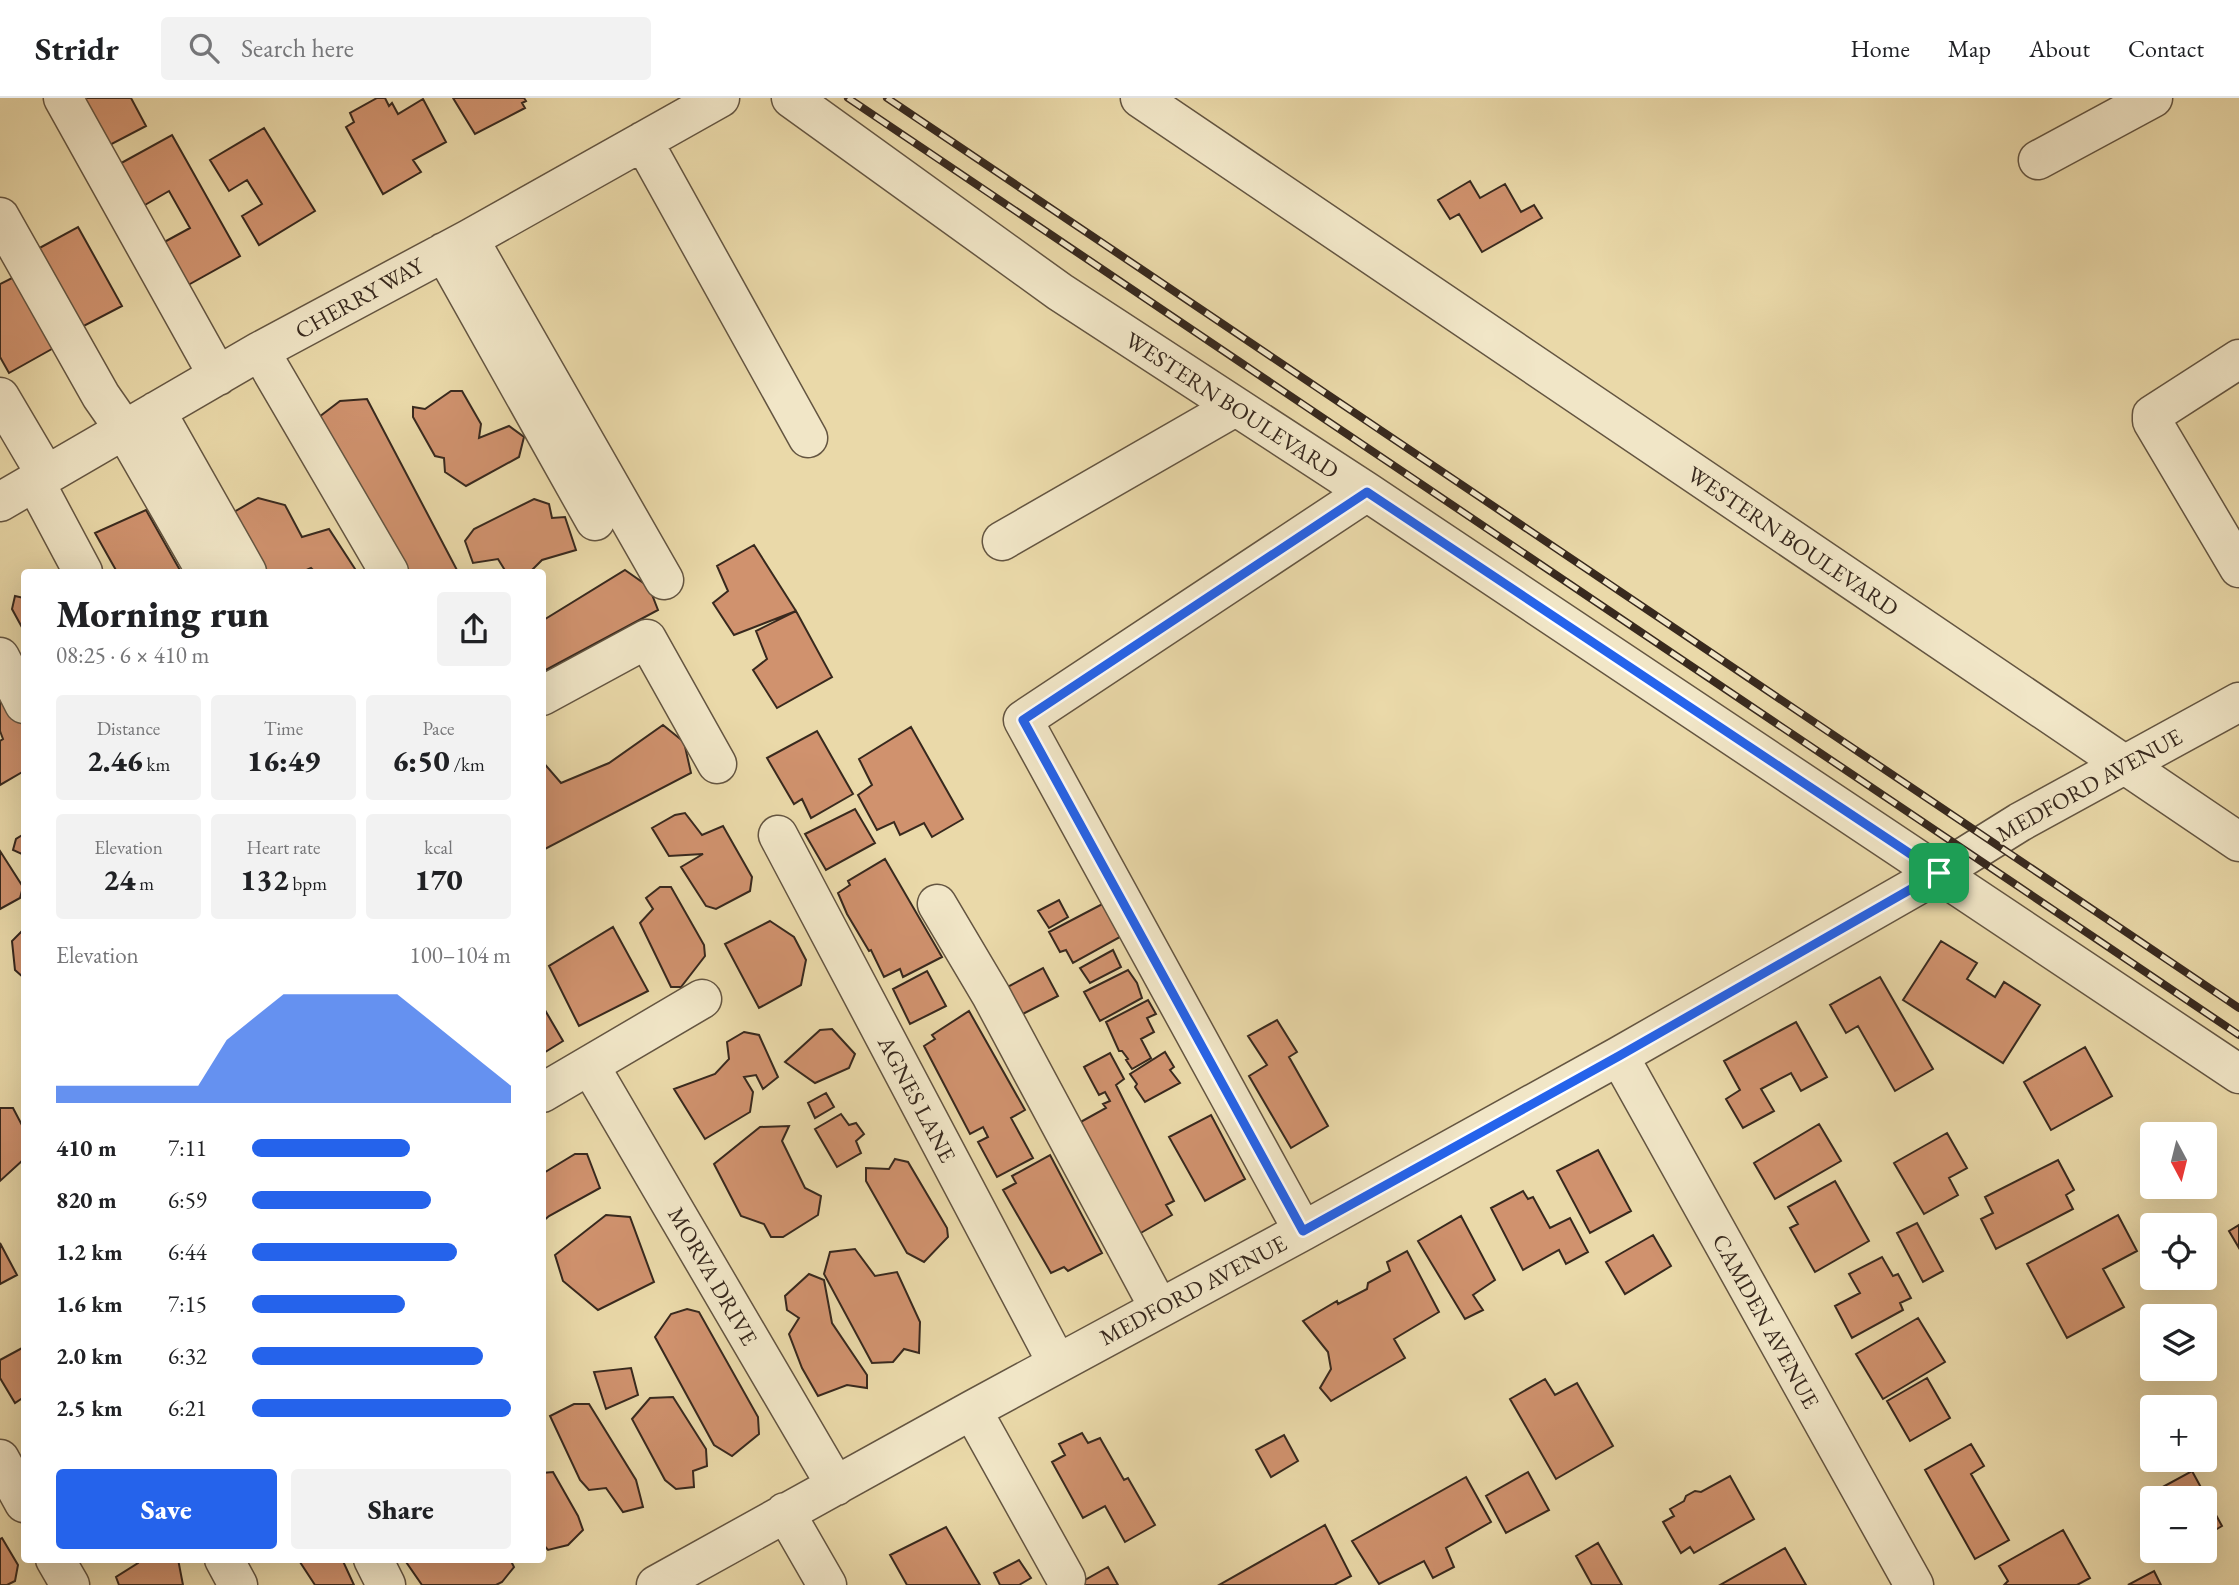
<!DOCTYPE html>
<meta charset="utf-8">
<style>
:root{--surface:#fff;--page:#f2f2f2;--text:#202124;--muted:#757577;--line:#e0e0e0;--accent:#2563eb}
body{margin:0;font-family:"EB Garamond",serif;background:var(--page);color:var(--text);height:100vh;display:flex;flex-direction:column;font-size:26px;white-space:nowrap}
*{box-sizing:border-box;margin:0}
p{font-size:23px;color:var(--muted)}
.icon{flex:none;width:38px;height:38px;fill:none;stroke:currentColor;stroke-width:2;stroke-linecap:round;stroke-linejoin:round}
.map{position:relative;flex:1;overflow:hidden}
.drawer{position:absolute;left:21px;top:471px;width:525px;height:994px;display:flex;flex-direction:column;background:var(--surface);border-radius:7px;box-shadow:0 7px 28px #0002}
.drawer>*{flex:none}
.needle{width:46px;rotate:173deg}
.tools{position:absolute;left:2140px;top:1024px;display:grid;gap:14px}
.tools a{display:grid;place-items:center;width:77px;height:77px;border-radius:7px;background:var(--surface);box-shadow:0 7px 28px #0002;font-size:35px}
.pin{position:absolute;display:grid;place-items:center;width:60px;height:60px;color:#fff;margin:-30px;border-radius:14px;box-shadow:0 4px 10px #0006}
.round{display:grid;place-items:center;flex:none;width:74px;height:74px;border-radius:7px;background:var(--page)}
.headline{display:flex;align-items:center;justify-content:space-between;height:119px;padding:0 35px}
h1{font-size:38px;font-weight:800;line-height:52px}
.metrics{display:grid;grid-template-columns:repeat(3,1fr);gap:10px;height:119px;padding:7px 35px}
.metrics div{display:grid;align-content:center;border-radius:7px;background:var(--page);text-align:center}
.metrics b{font-size:30px;font-weight:800}
.metrics small{font-size:19px;font-weight:400}
.metrics p{font-size:19px}
.chart{height:196px;padding:14px 35px}
.chart p{display:flex;justify-content:space-between}
.chart svg{width:100%;height:126px;margin-top:7px;fill:var(--accent);opacity:.7}
.action{display:flex;gap:14px;margin-top:auto;padding:14px 35px}
.action a{flex:1;height:80px;border-radius:7px;background:var(--accent);color:#fff;font-size:28px;font-weight:800;line-height:80px;text-align:center}
.action a+a{background:var(--page);color:var(--text)}
ul{padding:0 35px;list-style:none;font-size:23px}
li{display:grid;grid-template-columns:112px 84px 1fr;align-items:center;height:52px}
li i{height:18px;border-radius:9px;background:var(--accent)}
header{display:flex;align-items:center;gap:42px;box-sizing:border-box;height:98px;padding:0 35px;background:var(--surface);border-bottom:2px solid var(--line)}
header strong{font-size:33px}
nav{display:flex;gap:38px;margin-inline-start:auto;font-size:24px}
.search{width:490px;height:63px;background:var(--page);display:flex;align-items:center;gap:18px;box-sizing:border-box;padding:0 24px;border-radius:7px;color:var(--muted);font-size:26px}
.map>svg:first-child{display:block}
.building{fill:#d0926e;stroke:#38291e;stroke-width:2}
.lines{fill:none;stroke-linecap:round;stroke-linejoin:round}
.minor-casing{stroke:#645541;stroke-width:41}
.minor{stroke:#f1e6c7;stroke-width:38}
.rail-casing{stroke:#38291e;stroke-width:8}
.rail{stroke:#f1e6c7;stroke-width:5;stroke-dasharray:16;stroke-linecap:butt}
.route-casing{stroke:#fff;stroke-width:14}
.route{stroke:#2563eb;stroke-width:9}
.labels{text-anchor:middle;stroke-width:5;stroke-linejoin:round;paint-order:stroke}
.street-label{font-size:23px;fill:#38291e;stroke:#f1e6c7}
</style>
<header>
<strong>Stridr</strong>
<div class="search"><svg class="icon" aria-label="search" viewBox="0 0 24 24"><circle cx="10" cy="10" r="6"/><path d="M15 15l6 6"/></svg>Search here</div>
<nav><a>Home</a><a>Map</a><a>About</a><a>Contact</a></nav>
</header>
<div class="map">
<svg width="2239" height="1487" viewBox="0 0 2239 1487">
<rect width="100%" height="100%" fill="#ead9a9"/>
<filter id="stains"><feTurbulence type="fractalNoise" baseFrequency=".00286" numOctaves="4"/><feColorMatrix values="0 0 0 0 .2 0 0 0 0 .09 0 0 0 0 .02 0 0 0 .5 -.17"/></filter>
<radialGradient id="worn" r=".72"><stop offset=".6" stop-color="#630" stop-opacity="0"/><stop offset="1" stop-color="#630" stop-opacity=".3"/></radialGradient>
<path class="building" d="M80,0H131L146,28L106,49Z
M377,0H385L389,8L392,5L398,16L423,1L446,44L413,62L421,74L383,96L346,29L354,24L350,15Z
M453,0H524L526,3L522,5L525,10L475,36Z
M264,30L315,113L259,147L242,118L262,106L247,82L229,93L210,62Z
M172,37L240,158L181,191L157,148L190,130L169,93L138,111L114,69Z
M1470,83L1480,100L1505,86L1521,114L1534,107L1542,120L1482,154L1459,116L1450,121L1438,102Z
M78,129L122,208L78,231L34,153Z
M14,179L59,247L9,275L0,259V186Z
M451,293H462L481,326L479,340L509,328L524,339L519,359L466,388L445,374L444,360L435,358L413,319V309L425,311Z
M367,301L458,474H401L319,319L340,303Z
M258,400L285,407L302,439L329,431L357,474H315L311,470L302,474H263L234,414Z
M534,401L549,406L552,420L565,419L576,452L542,462L530,474H506L498,461L473,465L465,443L474,431Z
M146,412L181,474H117L95,435Z
M754,447L796,513L734,537L713,505L728,493L717,468Z
M625,472L649,489L658,512L542,574V523Z
M15,498L24,500V533L12,511Z
M796,513L832,579L777,610L753,572L767,561L756,533Z
M0,564L24,619V673L0,687V643L3,641L0,633Z
M663,627L684,644L691,675L545,751L542,747V663L561,685L609,665Z
M911,629L963,721L932,739L924,725L900,737L894,724L877,732L858,697L872,687L859,661Z
M817,633L853,696L811,720L802,701L794,706L767,660Z
M855,711L875,745L826,772L805,736Z
M685,715L702,737L723,728L752,779L750,793L716,811L706,808L681,769L703,756L669,758L652,730L675,717Z
M24,736V757L13,752L16,741Z
M0,753L23,789L20,800L0,811Z
M885,761L942,859L903,879L900,871L884,879L871,852L869,853L847,816L838,795L850,787L848,783Z
M660,789H671L704,847L705,858L681,889H671L640,825L653,811L646,800Z
M1059,802L1068,819L1049,830L1038,813Z
M1110,802L1120,839L1073,865L1066,852L1060,854L1049,834Z
M770,823L794,839L806,862L801,887L759,910L725,846Z
M613,829L648,893L579,928L549,868Z
M24,831V880L15,872L12,843Z
M1941,843L1977,865L1967,881L1995,899L2004,884L2040,907L2003,965L1903,902Z
M1113,852L1121,869L1090,885L1080,870Z
M1043,870L1058,898L1015,920L1000,893Z
M1128,872L1137,885L1142,900L1100,923L1084,894Z
M927,873L946,908L910,926L893,891Z
M1880,879L1933,971L1895,993L1858,928L1846,935L1830,907Z
M1148,902L1156,916L1147,920L1154,934L1141,941L1151,960L1132,971L1126,962L1128,961L1122,953H1119L1106,924Z
M542,907L563,943L542,956Z
M969,913L1025,1012L1011,1020L1033,1060L997,1079L978,1044L988,1039L983,1029L970,1036L924,948L935,941L932,937Z
M1277,922L1297,954L1289,959L1328,1028L1291,1050L1249,978L1267,967L1248,938Z
M1796,924L1827,979L1801,993L1791,975L1761,991L1774,1013L1743,1030L1726,1001L1740,992L1724,963Z
M832,931L855,956L849,970L815,985L785,964L820,932Z
M744,934L759,937L778,979L763,991L756,977L744,979L753,994L750,1014L705,1041L674,991L715,976L729,961L727,944Z
M2085,949L2112,998L2051,1032L2024,984Z
M1165,954L1174,969L1170,972L1180,985L1145,1004L1135,989L1137,986L1130,976Z
M1110,955L1124,981L1116,987L1174,1103L1166,1107L1172,1117L1139,1136L1077,1026L1106,1010L1103,1006L1110,1003L1105,994L1099,997L1084,969Z
M826,995L834,1009L815,1020L808,1005Z
M0,1010H13L24,1031V1061L0,1083Z
M841,1016L849,1027L856,1025L864,1036L856,1043L861,1055L837,1069L815,1031Z
M1211,1017L1245,1081L1205,1103L1169,1039Z
M1819,1026L1841,1063L1775,1101L1754,1065Z
M789,1028L782,1043L805,1090L821,1098L818,1117L783,1139H771L764,1126L741,1118L714,1066L760,1029Z
M1947,1035L1967,1070L1949,1080L1958,1097L1924,1116L1894,1065Z
M1598,1052L1631,1113L1590,1135L1557,1073Z
M575,1056H587L600,1090L549,1118L542,1124V1076Z
M1050,1057L1102,1155L1068,1173L1064,1169L1051,1175L1003,1092L1016,1085L1012,1078Z
M895,1061L908,1064L947,1130L948,1139L924,1164L907,1155L866,1083V1070L889,1071Z
M2058,1062L2074,1092L2066,1097L2073,1111L1996,1151L1981,1121L1993,1115L1985,1099Z
M1835,1083L1869,1143L1815,1174L1790,1130L1798,1126L1788,1109Z
M1523,1093L1528,1101L1533,1099L1550,1130L1570,1120L1588,1154L1566,1166L1559,1152L1523,1172L1491,1110Z
M606,1117L630,1119L654,1184L598,1212L563,1183L555,1157Z
M2118,1117L2137,1153L2103,1171L2124,1209L2067,1240L2027,1166Z
M1461,1118L1495,1182L1473,1197L1483,1212L1465,1221L1418,1143Z
M1917,1125L1943,1173L1923,1184L1897,1135Z
M2239,1127V1150L2229,1133Z
M1653,1137L1671,1168L1625,1196L1606,1164Z
M0,1145L17,1177L0,1186Z
M855,1151L875,1178L897,1174L920,1224L919,1255L904,1251L893,1264L872,1265L824,1176L830,1154Z
M1407,1153L1439,1214L1394,1241L1405,1260L1331,1303L1320,1290L1331,1271L1328,1254L1303,1223L1337,1203L1338,1206L1367,1191L1368,1185L1390,1173L1387,1164Z
M1882,1159L1893,1178L1898,1176L1911,1200L1900,1205L1903,1212L1852,1240L1835,1208L1860,1195L1849,1176Z
M809,1176L824,1182L832,1225L867,1277V1290L847,1287L818,1298L802,1270L789,1236L799,1220L787,1212L785,1198Z
M687,1211L699,1214L758,1319L759,1336L732,1358L714,1347L655,1239L671,1216Z
M1918,1220L1945,1264L1883,1301L1856,1256Z
M24,1249V1299L15,1305L0,1280V1262Z
M631,1270L638,1297L606,1311L594,1274Z
M1927,1280L1950,1320L1910,1343L1887,1303Z
M1545,1281L1555,1297L1577,1285L1613,1348L1556,1381L1510,1301Z
M673,1299L706,1351L707,1368L693,1373L694,1389L676,1391L665,1382L632,1321L650,1300Z
M574,1306H589L636,1382L643,1409L623,1414L606,1390L589,1392L580,1382L550,1318Z
M1082,1335L1088,1345L1100,1340L1124,1382L1128,1380L1155,1427L1125,1444L1105,1408L1083,1420L1052,1364L1065,1357L1059,1346Z
M1284,1337L1298,1363L1271,1379L1256,1352Z
M1971,1346L1984,1368L1971,1376L2009,1442L1975,1461L1925,1372Z
M2192,1373L2222,1428L2205,1438V1400H2164L2159,1391Z
M553,1374L578,1418L583,1432L568,1447L548,1452L542,1445V1375Z
M1528,1374L1549,1412L1506,1435L1486,1398Z
M1730,1378L1754,1421L1694,1455L1690,1449L1681,1455L1663,1424L1674,1418L1670,1411L1684,1403L1686,1398L1695,1393L1701,1394Z
M1466,1379L1491,1424L1446,1450L1454,1469L1433,1480L1424,1463L1379,1486L1352,1443Z
M1325,1427L1351,1478L1334,1487H1219Z
M946,1429L980,1487H907L890,1457Z
M2063,1432L2090,1480L2077,1487H2004L2008,1483L1999,1468Z
M2,1440L18,1467L15,1483L7,1487H0V1441Z
M1598,1445L1622,1487H1592L1576,1458Z
M1785,1450L1806,1487H1720Z
M137,1461H178L183,1487H119L116,1479L138,1465Z
M298,1461H342L354,1487H315Z
M404,1461H510L514,1469L502,1484L496,1487H422Z
M1019,1462L1031,1480L1019,1487H1000L994,1475Z
M1108,1469L1118,1487H1076Z
M2154,1473L2161,1487H2128Z"/>
<g class="lines">
<defs>
<path id="minor" d="M63,0L218,278
M791,0L1060,194L1367,394L2239,976
M1140,0L2239,744
M643,43L808,340
M2038,62L2153,0
M0,119L101,298L124,331L206,474
M469,141L664,482
M444,154L595,423
M260,253L389,474
M2239,261L2152,317V323L2239,470
M0,299L46,377
M156,313L247,474
M35,384L83,474
M0,404L260,253L469,141L720,0
M1002,443L1235,309
M0,559L24,606
M542,598L647,541L717,666
M778,737L1057,1265
M937,806L991,897L1159,1210
M1619,958L1914,1487
M590,968L836,1388
M542,995L702,901
M1303,1133L1023,622L1367,394
M972,1312L1066,1481
M0,1361L24,1405
M785,1414L827,1487
M55,1461L70,1487
M224,1461L238,1487
M373,1461L386,1487
M656,1487L972,1312L1303,1133L1619,958L1927,782L2020,724L2239,604"/>
</defs>
<use href="#minor" class="minor-casing"/>
<use href="#minor" class="minor"/>
<defs>
<path id="rail" d="M848,0L2239,937
M887,0L2239,910"/>
</defs>
<use href="#rail" class="rail-casing"/>
<use href="#rail" class="rail"/>
</g>
<g class="lines">
<defs>
<path id="route" d="M1367,394L1939,775L1619,958L1303,1133L1023,622Z"/>
</defs>
<use href="#route" class="route-casing"/>
<use href="#route" class="route"/>
</g>
<g class="labels">
<g class="street-label">
<text transform="translate(359 200) rotate(-29)" y="8">CHERRY WAY</text>
<text transform="translate(1232 307) rotate(33)" y="8">WESTERN BOULEVARD</text>
<text transform="translate(1793 443) rotate(34)" y="8">WESTERN BOULEVARD</text>
<text transform="translate(2089 687) rotate(-29)" y="8">MEDFORD AVENUE</text>
<text transform="translate(917 1001) rotate(62)" y="8">AGNES LANE</text>
<text transform="translate(713 1178) rotate(60)" y="8">MORVA DRIVE</text>
<text transform="translate(1193 1192) rotate(-28)" y="8">MEDFORD AVENUE</text>
<text transform="translate(1766 1223) rotate(61)" y="8">CAMDEN AVENUE</text>
</g>
</g>
<rect width="100%" height="100%" filter="url(#stains)"/>
<rect width="100%" height="100%" fill="url(#worn)"/>
</svg>
<div class="tools">
<a><svg class="needle" viewBox="-14 -14 28 28"><path d="M0-13l5 13h-10z" fill="#e53935"/><path d="M0 13l5-13h-10z" fill="#757577"/></svg></a>
<a><svg class="icon" aria-label="locate" viewBox="0 0 24 24"><circle cx="12" cy="12" r="6"/><path d="M12 2v4M12 18v4M2 12h4M18 12h4"/></svg></a>
<a><svg class="icon" aria-label="layers" viewBox="0 0 24 24"><path d="M12 4l9 5-9 5-9-5zM3 14l9 5 9-5"/></svg></a>
<a>+</a>
<a>−</a>
</div>
<div class="pin" style="left:1939px;top:775px;background:#1e9e55"><svg class="icon" aria-label="arrive" viewBox="0 0 24 24"><path d="M6 21V4h12l-3 4 3 4H6"/></svg></div>
<section class="drawer">
<div class="headline"><div><h1>Morning run</h1><p>08:25 · 6 × 410 m</p></div><a class="round"><svg class="icon" aria-label="share" viewBox="0 0 24 24"><path d="M12 15V3M7 8l5-5 5 5M5 13v7h14v-7"/></svg></a></div>
<div class="metrics">
<div><p>Distance</p><b>2.46<small> km</small></b></div>
<div><p>Time</p><b>16:49</b></div>
<div><p>Pace</p><b>6:50<small> /km</small></b></div>
</div>
<div class="metrics">
<div><p>Elevation</p><b>24<small> m</small></b></div>
<div><p>Heart rate</p><b>132<small> bpm</small></b></div>
<div><p>kcal</p><b>170</b></div>
</div>
<div class="chart"><p><span>Elevation</span>100–104 m</p>
<svg viewBox="0 0 160 44" preserveAspectRatio="none"><path d="M0 44V38L10 38L20 38L30 38L40 38L50 38L60 22L70 14L80 6L90 6L100 6L110 6L120 6L130 14L140 22L150 30L160 38V44z"/></svg>
</div>
<ul>
<li><b>410 m</b>7:11<i style="width:61%"></i></li>
<li><b>820 m</b>6:59<i style="width:69%"></i></li>
<li><b>1.2 km</b>6:44<i style="width:79%"></i></li>
<li><b>1.6 km</b>7:15<i style="width:59%"></i></li>
<li><b>2.0 km</b>6:32<i style="width:89%"></i></li>
<li><b>2.5 km</b>6:21<i style="width:100%"></i></li>
</ul>
<div class="action"><a>Save</a><a>Share</a></div>
</section>
</div>
